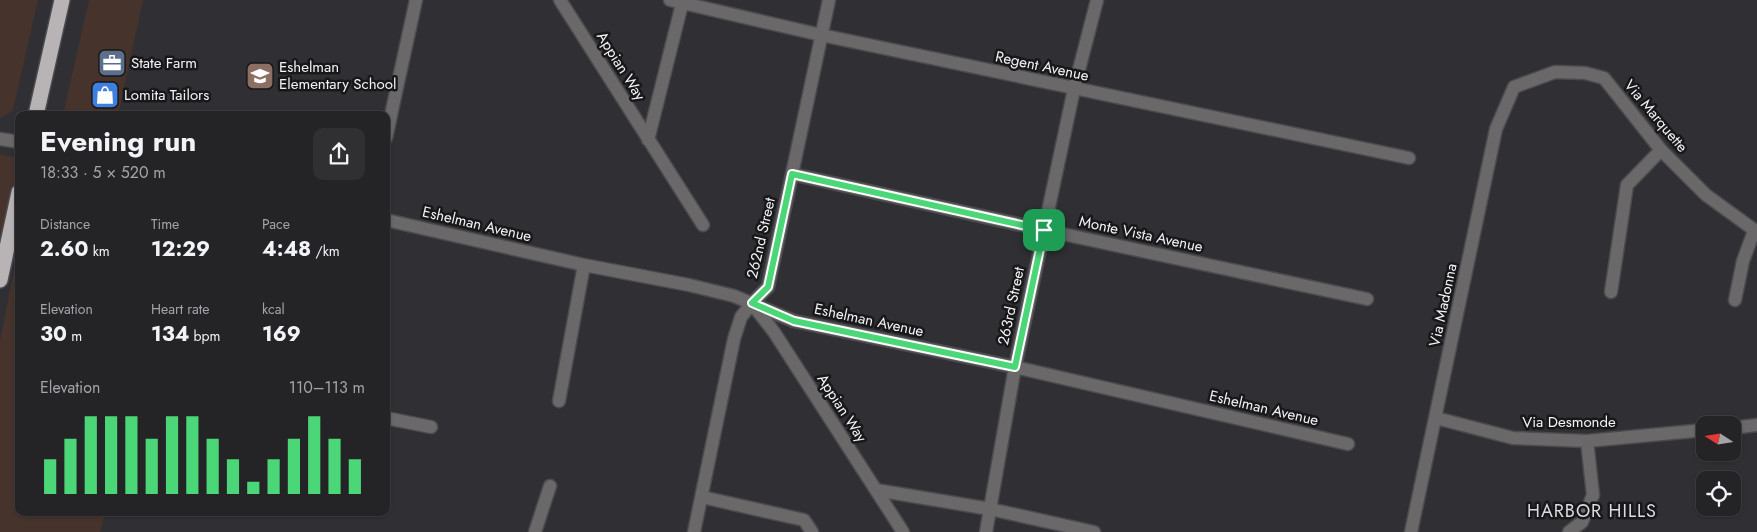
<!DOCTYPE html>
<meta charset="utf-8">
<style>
:root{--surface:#242427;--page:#303033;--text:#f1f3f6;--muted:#a3a4a7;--line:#414144;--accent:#4bd677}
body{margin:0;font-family:Jost,sans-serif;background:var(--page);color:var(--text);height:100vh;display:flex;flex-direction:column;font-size:19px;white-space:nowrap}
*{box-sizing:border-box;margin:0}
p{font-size:16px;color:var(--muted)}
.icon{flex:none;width:28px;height:28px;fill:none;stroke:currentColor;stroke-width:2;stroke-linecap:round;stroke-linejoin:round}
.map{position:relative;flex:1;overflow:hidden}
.sheet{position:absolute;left:15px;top:111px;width:375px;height:405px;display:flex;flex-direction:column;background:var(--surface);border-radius:10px;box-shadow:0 1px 4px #0004,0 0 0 1px var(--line)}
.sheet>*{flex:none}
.needle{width:32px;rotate:282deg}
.buttons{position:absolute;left:1696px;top:416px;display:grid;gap:10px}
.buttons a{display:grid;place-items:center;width:45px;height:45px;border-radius:10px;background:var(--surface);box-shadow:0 1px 4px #0004,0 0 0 1px var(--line);font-size:25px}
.pin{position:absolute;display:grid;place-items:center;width:42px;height:42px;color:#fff;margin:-21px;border-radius:10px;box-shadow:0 2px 8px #0006}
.round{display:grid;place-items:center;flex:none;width:52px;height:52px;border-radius:10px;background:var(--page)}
.headline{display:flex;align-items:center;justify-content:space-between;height:85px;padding:0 25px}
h1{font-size:28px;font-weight:700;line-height:38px}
.stats{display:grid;grid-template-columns:repeat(3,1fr);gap:8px;height:85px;padding:5px 25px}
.stats div{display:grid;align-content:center}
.stats b{font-size:21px;font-weight:700}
.stats small{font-size:14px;font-weight:400}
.stats p{font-size:14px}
.chart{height:140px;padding:10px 25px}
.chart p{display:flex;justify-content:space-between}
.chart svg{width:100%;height:90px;margin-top:5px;stroke:var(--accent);stroke-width:6}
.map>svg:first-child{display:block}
.commercial{fill:#46332c}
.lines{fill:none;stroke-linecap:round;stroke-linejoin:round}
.minor-casing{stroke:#4b4b4f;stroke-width:15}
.highway-casing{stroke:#4b4b4f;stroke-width:18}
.minor{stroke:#6a6868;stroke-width:12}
.highway{stroke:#b8b3b4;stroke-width:15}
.route-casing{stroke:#fff;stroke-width:10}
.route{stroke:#4bd677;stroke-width:6}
.labels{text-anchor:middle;stroke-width:5;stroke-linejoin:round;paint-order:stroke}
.poi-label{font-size:15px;fill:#f3f3f6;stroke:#18181a;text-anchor:start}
.street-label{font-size:15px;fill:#f3f3f6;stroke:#18181a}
.quarter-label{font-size:18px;letter-spacing:1px;fill:#dcdce1;stroke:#18181a}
</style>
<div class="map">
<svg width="1757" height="532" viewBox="0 0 1757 532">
<rect width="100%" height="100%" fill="#303034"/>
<path class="commercial" d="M0,0H38L13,110L1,118L0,117Z
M89,0H143L118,115H63Z
M0,154L19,158V512L105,513L100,532H0V341L18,251L0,247Z"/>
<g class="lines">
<defs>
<path id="minor" d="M560,0L703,225
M670,0L821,35L1409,158
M386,138L416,0
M0,139L19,142
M648,140L683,0
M792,174L1044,230L1367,299
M386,220L584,265L689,285L734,296L794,321L1015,367L1348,444
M1611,292L1627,185L1661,150
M1735,300L1743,261L1754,231
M753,305L774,332L903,532
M559,401L584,265
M386,418L431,427
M1436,418L1513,438L1587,441L1705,430
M1732,428L1757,425
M876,490L990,509L1094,532
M702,497L804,520L812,532
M535,532L550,486
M694,532L734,339L741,317L752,303L768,287L829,0
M986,532L1015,367L1074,89L1097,0
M1411,532L1496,129L1514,87L1555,72L1585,73L1604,78L1661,150L1706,195L1757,232
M1569,532L1582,522L1593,495L1587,441"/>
<path id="highway" d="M36,115L62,0
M0,280L19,192"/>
</defs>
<use href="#minor" class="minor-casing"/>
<use href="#highway" class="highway-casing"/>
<use href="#minor" class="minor"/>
<use href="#highway" class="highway"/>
</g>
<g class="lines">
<defs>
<path id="route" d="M792,174L1044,230L1015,367L794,321L752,303L768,287Z"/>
</defs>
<use href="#route" class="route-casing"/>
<use href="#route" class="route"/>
</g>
<defs>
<symbol id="office-square" viewBox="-11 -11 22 22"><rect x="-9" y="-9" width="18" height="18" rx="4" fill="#5c6f8a" stroke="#18181a"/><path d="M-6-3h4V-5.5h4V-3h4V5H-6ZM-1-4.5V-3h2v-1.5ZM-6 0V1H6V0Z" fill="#fff"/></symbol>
<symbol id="school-square" viewBox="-11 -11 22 22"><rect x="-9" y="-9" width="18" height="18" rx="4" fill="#8d6e63" stroke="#18181a"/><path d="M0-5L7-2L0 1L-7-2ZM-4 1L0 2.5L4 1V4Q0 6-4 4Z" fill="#fff"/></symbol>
<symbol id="shop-square" viewBox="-11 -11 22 22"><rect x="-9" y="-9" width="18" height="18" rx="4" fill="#3f7fe0" stroke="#18181a"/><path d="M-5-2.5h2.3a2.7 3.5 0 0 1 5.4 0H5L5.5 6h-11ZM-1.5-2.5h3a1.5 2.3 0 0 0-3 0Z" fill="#fff"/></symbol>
</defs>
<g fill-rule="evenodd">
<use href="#office-square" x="96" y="47" width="32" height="32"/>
<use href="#school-square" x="244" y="60" width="32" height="32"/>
<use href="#shop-square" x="89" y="79" width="32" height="32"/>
</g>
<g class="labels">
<g class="poi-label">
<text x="131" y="68">State Farm</text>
<text x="279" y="72">Eshelman<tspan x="279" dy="17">Elementary School</tspan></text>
<text x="124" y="100">Lomita Tailors</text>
</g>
<g class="street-label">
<text transform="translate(621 66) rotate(58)" y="5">Appian Way</text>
<text transform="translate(1042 66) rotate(12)" y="5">Regent Avenue</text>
<text transform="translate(1656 116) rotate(50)" y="5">Via Marquette</text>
<text transform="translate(477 224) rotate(13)" y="5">Eshelman Avenue</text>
<text transform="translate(1141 234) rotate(12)" y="5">Monte Vista Avenue</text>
<text transform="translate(761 238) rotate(-77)" y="5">262nd Street</text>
<text transform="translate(1443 305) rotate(-78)" y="5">Via Madonna</text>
<text transform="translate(1011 306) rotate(-78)" y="5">263rd Street</text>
<text transform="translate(869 320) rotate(12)" y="5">Eshelman Avenue</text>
<text transform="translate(842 408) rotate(57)" y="5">Appian Way</text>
<text transform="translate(1264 408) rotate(13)" y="5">Eshelman Avenue</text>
<text x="1569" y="427">Via Desmonde</text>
</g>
<g class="quarter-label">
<text x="1592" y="517">HARBOR HILLS</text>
</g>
</g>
</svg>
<div class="buttons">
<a><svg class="needle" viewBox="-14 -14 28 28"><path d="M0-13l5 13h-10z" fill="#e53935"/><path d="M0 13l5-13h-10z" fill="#a3a4a7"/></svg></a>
<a><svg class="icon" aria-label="locate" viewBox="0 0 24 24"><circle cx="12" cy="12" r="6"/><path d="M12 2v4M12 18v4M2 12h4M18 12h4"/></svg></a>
</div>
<div class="pin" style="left:1044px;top:230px;background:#1e9e55"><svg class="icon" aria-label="arrive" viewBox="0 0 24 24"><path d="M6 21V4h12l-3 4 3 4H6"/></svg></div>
<section class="sheet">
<div class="headline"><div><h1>Evening run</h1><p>18:33 · 5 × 520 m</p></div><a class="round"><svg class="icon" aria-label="share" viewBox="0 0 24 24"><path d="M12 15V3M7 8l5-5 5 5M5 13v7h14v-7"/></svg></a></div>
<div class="stats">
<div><p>Distance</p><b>2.60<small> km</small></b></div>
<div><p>Time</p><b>12:29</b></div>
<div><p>Pace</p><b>4:48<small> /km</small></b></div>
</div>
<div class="stats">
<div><p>Elevation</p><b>30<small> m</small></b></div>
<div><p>Heart rate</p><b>134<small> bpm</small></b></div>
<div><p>kcal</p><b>169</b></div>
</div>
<div class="chart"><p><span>Elevation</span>110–113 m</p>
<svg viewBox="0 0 160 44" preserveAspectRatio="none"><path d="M5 44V27M15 44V17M25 44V6M35 44V6M45 44V6M55 44V17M65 44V6M75 44V6M85 44V17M95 44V27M105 44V38M115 44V27M125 44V17M135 44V6M145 44V17M155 44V27"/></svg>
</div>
</section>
</div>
